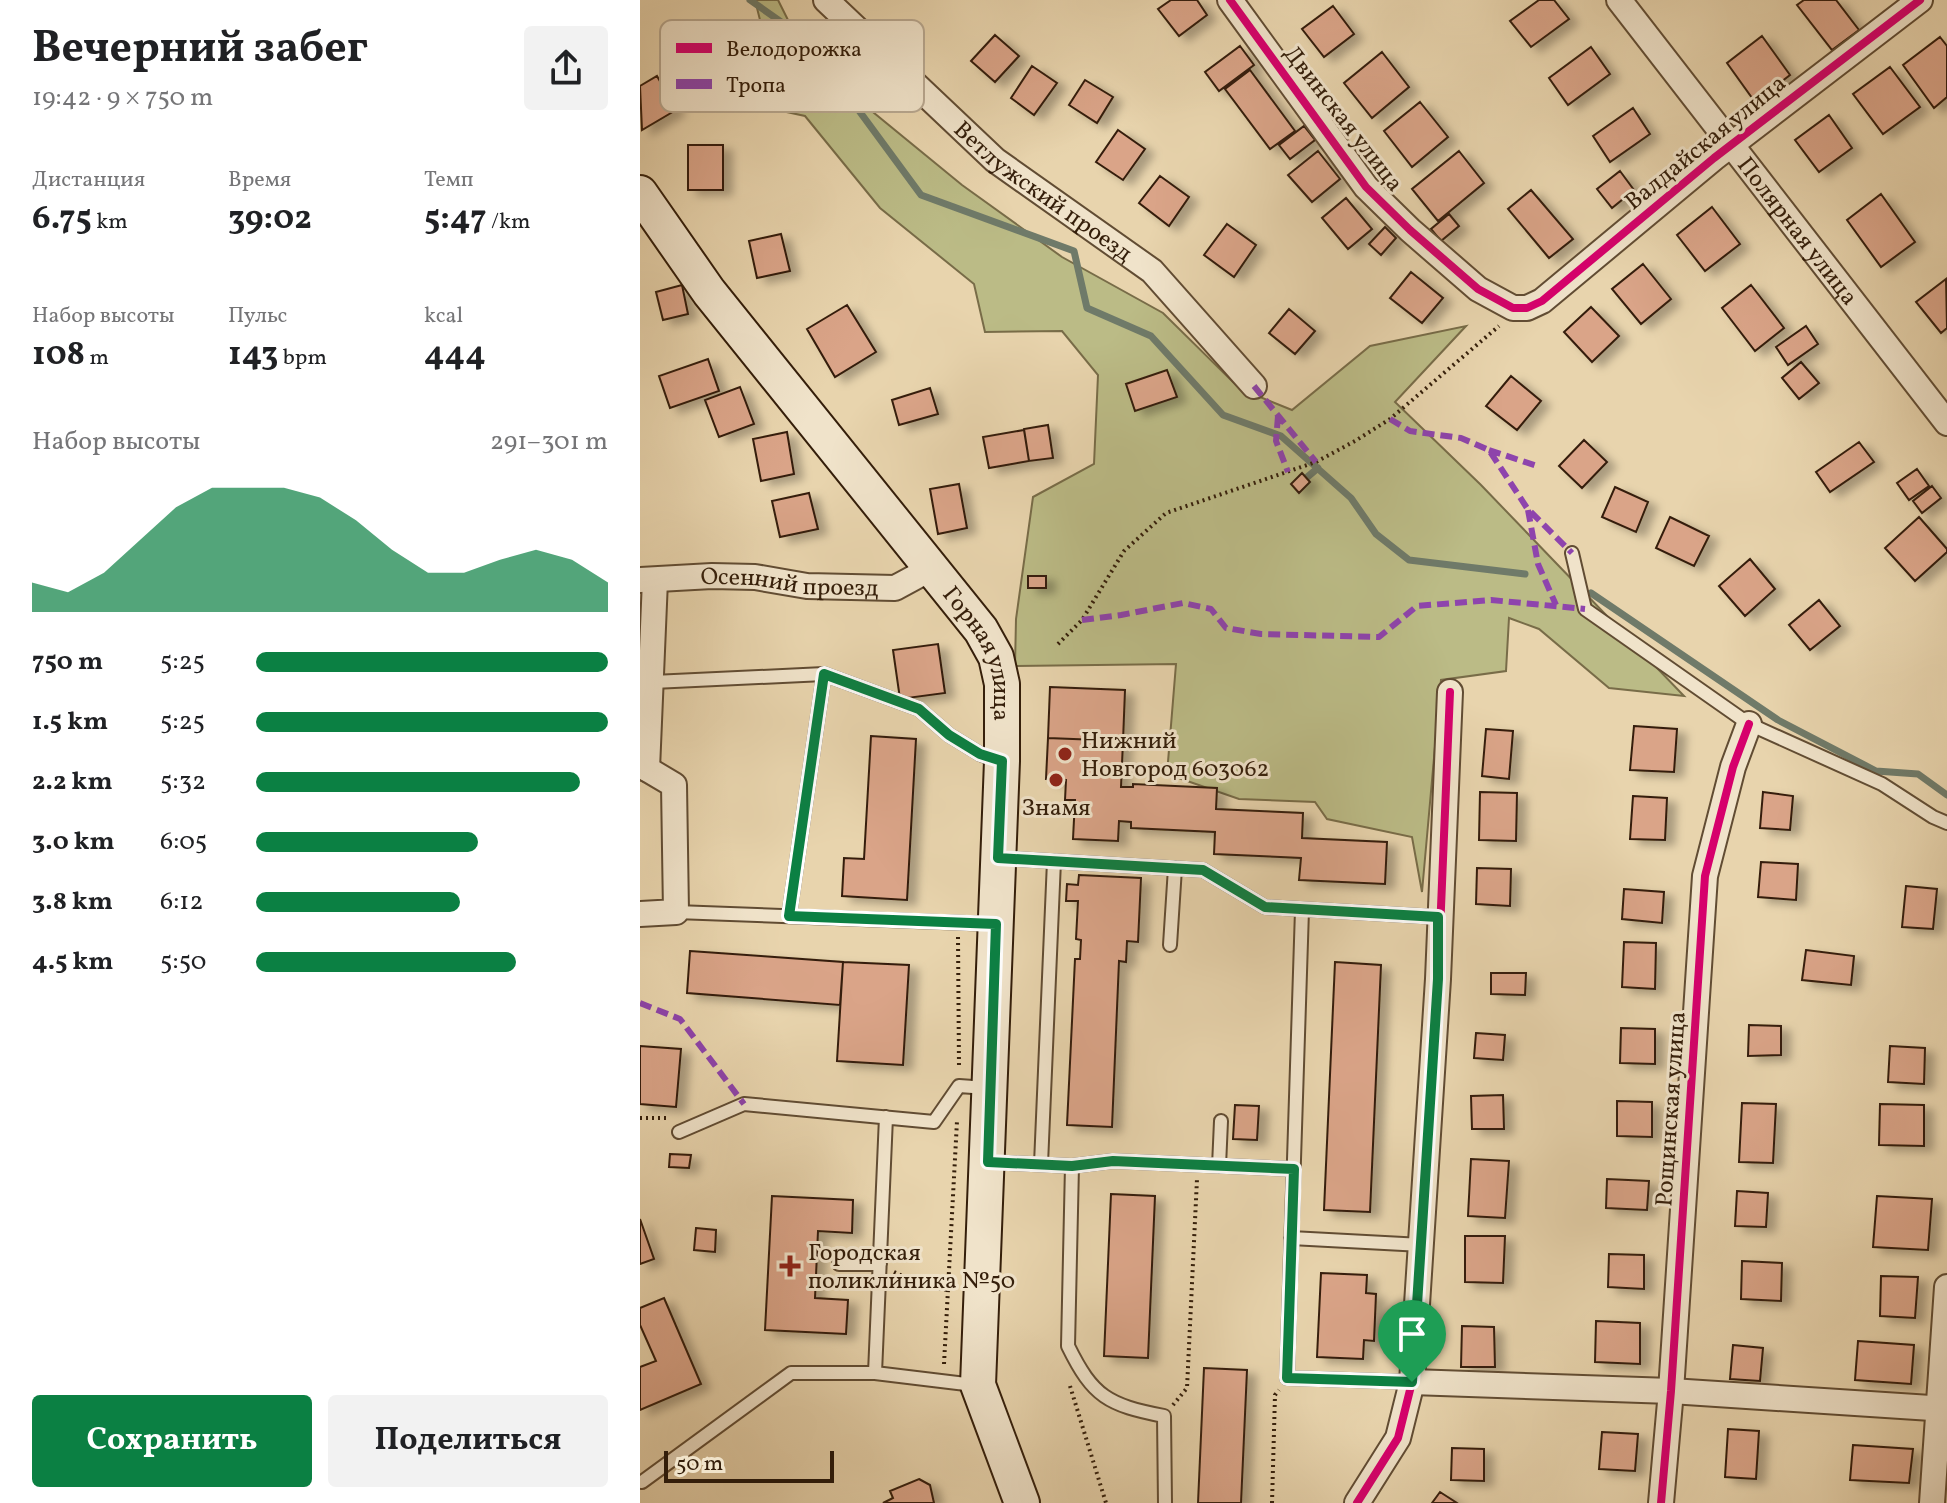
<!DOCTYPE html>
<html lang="ru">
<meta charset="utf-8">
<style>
:root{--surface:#fff;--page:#f2f2f2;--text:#202124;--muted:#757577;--accent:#0b8043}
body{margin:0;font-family:Vollkorn,serif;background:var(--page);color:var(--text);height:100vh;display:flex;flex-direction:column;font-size:30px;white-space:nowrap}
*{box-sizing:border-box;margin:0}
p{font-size:26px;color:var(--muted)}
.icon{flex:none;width:44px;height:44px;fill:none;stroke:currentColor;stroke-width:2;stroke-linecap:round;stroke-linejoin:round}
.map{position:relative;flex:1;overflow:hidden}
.sheet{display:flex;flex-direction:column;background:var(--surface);width:640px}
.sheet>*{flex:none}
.scale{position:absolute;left:24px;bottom:20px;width:170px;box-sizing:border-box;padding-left:8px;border:4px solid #341e0a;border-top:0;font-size:22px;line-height:28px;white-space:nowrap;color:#341e0a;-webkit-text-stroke:6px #f0e3ca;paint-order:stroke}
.pin{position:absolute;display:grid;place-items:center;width:68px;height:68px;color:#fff;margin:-82px -34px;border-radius:50% 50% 50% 0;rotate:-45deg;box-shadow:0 0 8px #0007}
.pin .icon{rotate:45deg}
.round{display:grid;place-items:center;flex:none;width:84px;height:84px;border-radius:8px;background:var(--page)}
.head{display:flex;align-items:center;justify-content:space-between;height:136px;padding:0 32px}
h1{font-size:44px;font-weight:700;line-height:60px}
.figures{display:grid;grid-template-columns:repeat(3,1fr);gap:12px;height:136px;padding:8px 32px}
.figures div{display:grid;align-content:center}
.figures b{font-size:34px;font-weight:700}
.figures small{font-size:22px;font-weight:400}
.figures p{font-size:22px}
.chart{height:224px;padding:16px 32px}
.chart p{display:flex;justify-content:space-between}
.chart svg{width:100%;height:144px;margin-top:8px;fill:var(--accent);opacity:.7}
.action{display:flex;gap:16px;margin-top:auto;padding:16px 32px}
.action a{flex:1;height:92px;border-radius:8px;background:var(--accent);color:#fff;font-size:32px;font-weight:700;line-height:92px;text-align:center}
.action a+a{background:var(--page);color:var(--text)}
ul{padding:0 32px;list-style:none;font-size:26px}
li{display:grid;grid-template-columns:128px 96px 1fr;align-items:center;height:60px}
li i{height:20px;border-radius:10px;background:var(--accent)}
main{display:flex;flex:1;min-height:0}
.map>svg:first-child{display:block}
.green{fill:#bbbb86;stroke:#786c48;stroke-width:2}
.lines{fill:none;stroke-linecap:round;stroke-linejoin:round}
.stream{stroke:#6f7a69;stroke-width:7}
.building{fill:#daa488;stroke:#341e0a;stroke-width:2;filter:url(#shadow)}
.lane-casing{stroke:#614c33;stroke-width:16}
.street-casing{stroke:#614c33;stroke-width:28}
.secondary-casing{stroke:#341e0a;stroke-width:38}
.path{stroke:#341e0a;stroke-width:4;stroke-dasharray:2 4;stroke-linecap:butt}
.lane{stroke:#f0e3ca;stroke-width:12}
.street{stroke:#f0e3ca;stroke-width:24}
.secondary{stroke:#f0e3ca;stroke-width:34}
.quiet{stroke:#8e44ad;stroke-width:6;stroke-dasharray:12 6;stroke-linecap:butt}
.cycleway-casing{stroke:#f0e3ca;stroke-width:13}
.cycleway{stroke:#d6006c;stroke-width:8}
.route-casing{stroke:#fff;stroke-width:16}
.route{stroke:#0b8043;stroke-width:10}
.poi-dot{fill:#8f2418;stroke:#f0e3ca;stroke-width:3}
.labels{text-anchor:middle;stroke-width:6;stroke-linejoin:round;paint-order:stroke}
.street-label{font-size:24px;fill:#341e0a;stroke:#f0e3ca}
.poi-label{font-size:24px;fill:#341e0a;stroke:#f0e3ca;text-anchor:start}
.key{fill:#f0e3ca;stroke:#b8a890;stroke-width:2}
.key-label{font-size:22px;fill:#341e0a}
</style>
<main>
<section class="sheet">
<div class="head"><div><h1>Вечерний забег</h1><p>19:42 · 9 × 750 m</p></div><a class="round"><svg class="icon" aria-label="share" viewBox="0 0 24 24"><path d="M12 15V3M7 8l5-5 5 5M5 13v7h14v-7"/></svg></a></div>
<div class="figures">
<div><p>Дистанция</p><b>6.75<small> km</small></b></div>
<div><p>Время</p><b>39:02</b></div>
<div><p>Темп</p><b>5:47<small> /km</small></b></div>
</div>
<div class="figures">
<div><p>Набор высоты</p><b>108<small> m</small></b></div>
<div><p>Пульс</p><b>143<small> bpm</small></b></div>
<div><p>kcal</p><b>444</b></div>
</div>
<div class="chart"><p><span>Набор высоты</span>291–301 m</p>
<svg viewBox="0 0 160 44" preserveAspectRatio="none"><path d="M0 44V35L10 38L20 32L30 22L40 12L50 6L60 6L70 6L80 9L90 16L100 25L110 32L120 32L130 28L140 25L150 28L160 35V44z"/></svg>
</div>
<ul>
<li><b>750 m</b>5:25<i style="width:100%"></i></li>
<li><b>1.5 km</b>5:25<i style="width:100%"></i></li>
<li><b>2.2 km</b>5:32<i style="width:92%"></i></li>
<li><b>3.0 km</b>6:05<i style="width:63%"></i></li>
<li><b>3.8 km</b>6:12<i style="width:58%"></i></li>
<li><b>4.5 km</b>5:50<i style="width:74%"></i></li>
</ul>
<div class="action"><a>Сохранить</a><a>Поделиться</a></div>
</section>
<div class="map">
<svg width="1307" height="1503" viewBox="0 0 1307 1503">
<defs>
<filter id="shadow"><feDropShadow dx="9" dy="5" stdDeviation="4" flood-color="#0004"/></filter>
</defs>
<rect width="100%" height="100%" fill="#e8d4ad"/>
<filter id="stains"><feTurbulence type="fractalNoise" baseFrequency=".0025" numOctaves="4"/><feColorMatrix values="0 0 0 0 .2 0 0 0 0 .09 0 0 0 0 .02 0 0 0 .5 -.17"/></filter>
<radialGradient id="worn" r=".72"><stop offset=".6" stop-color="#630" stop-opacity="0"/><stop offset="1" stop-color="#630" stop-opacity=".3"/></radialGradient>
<path class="green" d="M115,0H138L167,58L322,185L422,257L523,313L600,389L652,410L730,346L826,326L755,402L841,485L1044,696L969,688L899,629L869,618L866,671L801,680L782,892L772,837L687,819L675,802L599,799L527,774L536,664L375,666L376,619L393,497L454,464L458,375L422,331L345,332L334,284L240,208L165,116L119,106L127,48Z"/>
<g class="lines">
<path class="stream" d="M110,0L167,40L281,195L434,251L447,308L511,336L583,415L641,436L711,498L736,534L769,560L885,574
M659,484L678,468
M951,593L1138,720L1236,771L1278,774L1307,795"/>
</g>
<path class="building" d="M531,0H557L567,15L539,36L518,9Z
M899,0H914L929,19L891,47L870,21Z
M1164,0H1196L1219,30L1192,50L1157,5Z
M693,6L714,34L684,57L662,29Z
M355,35L379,56L355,82L331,61Z
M1122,36L1150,75L1115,102L1087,63Z
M1300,37L1307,46V97L1294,108L1263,65Z
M600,46L614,65L579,91L565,72Z
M951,47L970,74L928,105L909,78Z
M742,52L769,87L732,118L704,83Z
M392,66L417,83L394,115L371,98Z
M1250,67L1280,107L1243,134L1213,94Z
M610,70L655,131L630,149L585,89Z
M17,76L36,110L2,130L0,86Z
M445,80L473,97L457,123L429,105Z
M780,102L808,137L772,167L744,131Z
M993,108L1010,134L970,162L953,136Z
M1189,115L1212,148L1179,172L1155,140Z
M664,126L675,140L650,159L639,145Z
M478,130L505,149L483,180L456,162Z
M48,145H83V190H48Z
M678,151L700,179L672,202L648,175Z
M819,151L844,183L798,221L772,189Z
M980,171L994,190L972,208L957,189Z
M520,176L549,197L529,226L499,203Z
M891,190L933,239L909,258L868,209Z
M1241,194L1275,242L1241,267L1207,220Z
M706,198L732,229L708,249L682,218Z
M1072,207L1100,244L1065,271L1037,235Z
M809,214L819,226L801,241L791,229Z
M587,224L616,245L594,277L564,255Z
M745,227L756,238L741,255L729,244Z
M141,234L150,271L117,278L109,241Z
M1003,264L1031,299L1001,324L972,289Z
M771,272L803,298L782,323L750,298Z
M1306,279L1307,328L1301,333L1276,302Z
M42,285L48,314L23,320L16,292Z
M1111,285L1144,328L1115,351L1082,308Z
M207,305L236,352L195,377L167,329Z
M951,307L979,336L952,362L924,332Z
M649,309L675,331L655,354L629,333Z
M1166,326L1178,344L1148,365L1136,347Z
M68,359L79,391L30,408L19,376Z
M1161,362L1179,383L1159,399L1142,378Z
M527,370L537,397L495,411L486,384Z
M871,376L901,401L877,430L846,406Z
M100,387L114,424L79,437L65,400Z
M290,388L298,414L259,425L252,400Z
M408,425L413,458L389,461L384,429Z
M384,430L389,461L349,468L343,437Z
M147,432L154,474L121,481L113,439Z
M944,440L967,462L942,488L919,466Z
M1219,442L1234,462L1190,492L1176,472Z
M1277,469L1289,486L1269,500L1257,483Z
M662,473L670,482L659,493L651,484Z
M319,484L327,528L298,534L290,489Z
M1292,486L1301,498L1282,513L1273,501Z
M975,487L1008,502L996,532L962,517Z
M169,493L178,529L140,537L132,501Z
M1030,517L1069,536L1054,566L1016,548Z
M1279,517L1307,549V552L1275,581L1245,548Z
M1110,559L1135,589L1105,616L1079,586Z
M388,576H406V588H388Z
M1179,600L1200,626L1170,650L1149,625Z
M298,644L305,693L260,699L253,650Z
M410,687L485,690L483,741L408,738Z
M994,726L1037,729L1034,772L990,770Z
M846,729L873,731L869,779L842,776Z
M231,736L276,739L267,900L202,896L204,858L224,859Z
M408,738L483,741L481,787H493V784L577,788L576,809L663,813L662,838L747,842L745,884L659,880L661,858L574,854L575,832L491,828V822L479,821L478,841L433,839L435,800H425L426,780L406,779Z
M840,792L877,793L876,841L839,840Z
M1123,792L1153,796L1150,830L1120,828Z
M993,796L1027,798L1025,840L990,839Z
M1121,862L1158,864L1156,900L1118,897Z
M837,868L871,869L870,906L836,904Z
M439,875L501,878L498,942L487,941L486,962L479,961L472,1127L427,1125L435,959H440L441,940L436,939L438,901H426L427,884L438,885Z
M1266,886L1297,889L1293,929L1262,927Z
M984,889L1024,892L1022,923L982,919Z
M984,942L1016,943L1015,989L982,987Z
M1166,950L1214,956L1211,985L1162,980Z
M50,951L203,962L200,1005L47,993Z
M203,962L269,965L263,1065L197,1061Z
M695,962L741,965L730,1212L684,1210Z
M851,973H886L885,995L851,994Z
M1109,1025L1141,1026V1055L1108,1056Z
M981,1028L1015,1029V1064L980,1063Z
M836,1033L865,1035L863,1060L834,1058Z
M0,1046L41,1049L36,1107L0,1104Z
M1250,1046L1285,1048L1284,1084L1248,1082Z
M863,1095L864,1129H832L831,1096Z
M977,1101L1012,1102V1137L977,1136Z
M1102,1103L1136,1104L1133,1163L1099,1162Z
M1240,1104L1284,1105V1146L1239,1145Z
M595,1105L619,1106L617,1140L593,1139Z
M30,1154L51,1155L49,1168L29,1167Z
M831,1159L869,1161L865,1218L828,1216Z
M967,1179L1009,1181L1007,1210L966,1208Z
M1097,1191L1128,1193L1126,1227L1095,1226Z
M471,1194L515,1196L508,1358L464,1356Z
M132,1196L213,1200L212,1233L178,1231L175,1298L208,1300L206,1334L125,1330Z
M1237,1196L1292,1199L1288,1250L1233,1247Z
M0,1219L14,1259L0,1264Z
M56,1228L76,1230L75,1252L54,1250Z
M825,1236H865L863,1283L825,1282Z
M969,1254L1004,1255V1289L968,1287Z
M1102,1261L1142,1263L1141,1301L1101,1299Z
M681,1273L727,1275L726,1293L736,1294L734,1341L724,1340L723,1359L677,1357Z
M1241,1276L1278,1277L1275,1318L1240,1316Z
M24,1298L61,1384L0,1410V1367L16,1361L0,1325V1308Z
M956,1321L1000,1323V1364L955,1362Z
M822,1326L854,1327L855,1367H821Z
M1218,1341L1274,1345L1271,1384L1215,1380Z
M1093,1345L1123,1348L1120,1381L1090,1379Z
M564,1368L607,1370L601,1503H558Z
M1088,1429L1119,1431L1116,1479L1085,1477Z
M962,1432L998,1434L995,1471L959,1469Z
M1213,1445L1273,1449L1269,1483L1210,1480Z
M812,1448L844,1449V1481L811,1480Z
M279,1479L290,1485L294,1503H243L253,1498L250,1491Z
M800,1492L817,1503H792Z"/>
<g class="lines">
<defs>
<path id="lane" d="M932,553L945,609L1109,724L1242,784L1293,817L1307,823
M13,682L184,674L279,709L309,735L340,754L359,761
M361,858L563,870L625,907L798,917
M662,910L647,1378L772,1382
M36,912L353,924
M149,916L184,674
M530,945L535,868
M39,1132L104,1104L294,1122L319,1086L347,1088
M349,1162L432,1166L428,1346C453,1397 468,1405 524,1416L525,1503
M401,1164L414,861
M432,1166L473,1161L654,1169
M579,1166L581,1121
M651,1238L782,1245
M199,1264H240
M235,1373L246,1117
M2,1482L151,1373H235L334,1385"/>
<g id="street">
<path id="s1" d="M186,0L355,160L512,271L614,386"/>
<path d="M590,0L726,187L770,230L838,289L873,308H887L902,301L1074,158L1280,0"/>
<path id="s2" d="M979,0L1307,423"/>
<path id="s3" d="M0,580L72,576L115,577L167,586L255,588L292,568"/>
<path d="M7,769L15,580"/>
<path d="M0,914L36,912L34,785L7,769"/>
<path d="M772,1382L1031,1391L1307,1409"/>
<path d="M717,1503L758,1438L772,1382L798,979L810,692"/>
<path d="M1021,1503L1031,1391L1065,876L1093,767L1109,724"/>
<path d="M1292,1503L1307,1287"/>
</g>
<g id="secondary">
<path id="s4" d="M0,193L69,292L341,630L356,657L362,684V761L338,1385L382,1503"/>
</g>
</defs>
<use href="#lane" class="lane-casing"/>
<use href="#street" class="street-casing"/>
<use href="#secondary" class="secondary-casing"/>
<path class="path" d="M418,644L442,620L484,551L526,513L676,462L715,441L750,419L859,326
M318,937L319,1068
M0,1118H30
M254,1272L285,1287L308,1290
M304,1364L317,1121
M430,1386L466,1503
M533,1405L547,1388L557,1179
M632,1503L635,1395L639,1390"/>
<use href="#lane" class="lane"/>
<use href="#street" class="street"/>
<use href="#secondary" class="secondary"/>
<path class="quiet" d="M614,386L676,462
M638,416L636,441L648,472
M750,419L770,431L821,438L849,450L887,508L932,553
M849,450L897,466
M888,510L898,564L916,605
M442,620L481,615L543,603L571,609L586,628L621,634L739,637L777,606L851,600L945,609
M0,1003L40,1019L104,1104"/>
<defs>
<path id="cycleway" d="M590,0L726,187L770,230L838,289L873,308H887L902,301L1074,158L1280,0
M717,1503L758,1438L772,1382L798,979L810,692
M1021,1503L1031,1391L1065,876L1093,767L1109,724"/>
</defs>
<use href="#cycleway" class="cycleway-casing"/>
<use href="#cycleway" class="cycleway"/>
</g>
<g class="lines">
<defs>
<path id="route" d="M184,674L279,709L309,735L340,754L362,761L358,858L563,870L625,907L798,917V979L772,1382L647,1378L654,1169L473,1161L432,1166L348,1162L356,924L149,916Z"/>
</defs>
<use href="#route" class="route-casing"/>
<use href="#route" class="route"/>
</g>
<g class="poi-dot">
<circle cx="425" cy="754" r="8"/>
<circle cx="416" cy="780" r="8"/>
<path d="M146 1254h8v8h8v8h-8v8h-8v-8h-8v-8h8z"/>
</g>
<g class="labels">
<g class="street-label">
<text transform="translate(704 118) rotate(52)" y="8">Двинская улица</text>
<text transform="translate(1065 142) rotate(-39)" y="8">Валдайская улица</text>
<text dy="8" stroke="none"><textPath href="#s1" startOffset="290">Ветлужский проезд</textPath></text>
<text dy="8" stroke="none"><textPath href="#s2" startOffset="292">Полярная улица</textPath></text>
<text dy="8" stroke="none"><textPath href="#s3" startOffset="150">Осенний проезд</textPath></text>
<text dy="8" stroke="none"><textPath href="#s4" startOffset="576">Горная улица</textPath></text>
<text transform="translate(1030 1109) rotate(-86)" y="8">Рощинская улица</text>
</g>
<g class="poi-label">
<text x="441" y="748">Нижний<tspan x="441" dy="28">Новгород 603062</tspan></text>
<text x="416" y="815" text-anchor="middle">Знамя</text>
<text x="168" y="1260">Городская<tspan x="168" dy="28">поликлиника №50</tspan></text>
</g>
</g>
<rect x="20" y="20" width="264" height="92" rx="12" class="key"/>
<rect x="36" y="43" width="36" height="10" fill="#d6006c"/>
<rect x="36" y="79" width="36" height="10" fill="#8e44ad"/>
<g class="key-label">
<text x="86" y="56">Велодорожка</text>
<text x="86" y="92">Тропа</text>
</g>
<rect width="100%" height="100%" filter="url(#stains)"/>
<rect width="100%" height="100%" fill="url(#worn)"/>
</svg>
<div class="scale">50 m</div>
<div class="pin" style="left:772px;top:1382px;background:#1e9e55"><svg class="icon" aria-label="arrive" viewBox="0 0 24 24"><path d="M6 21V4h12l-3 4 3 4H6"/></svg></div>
</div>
</main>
